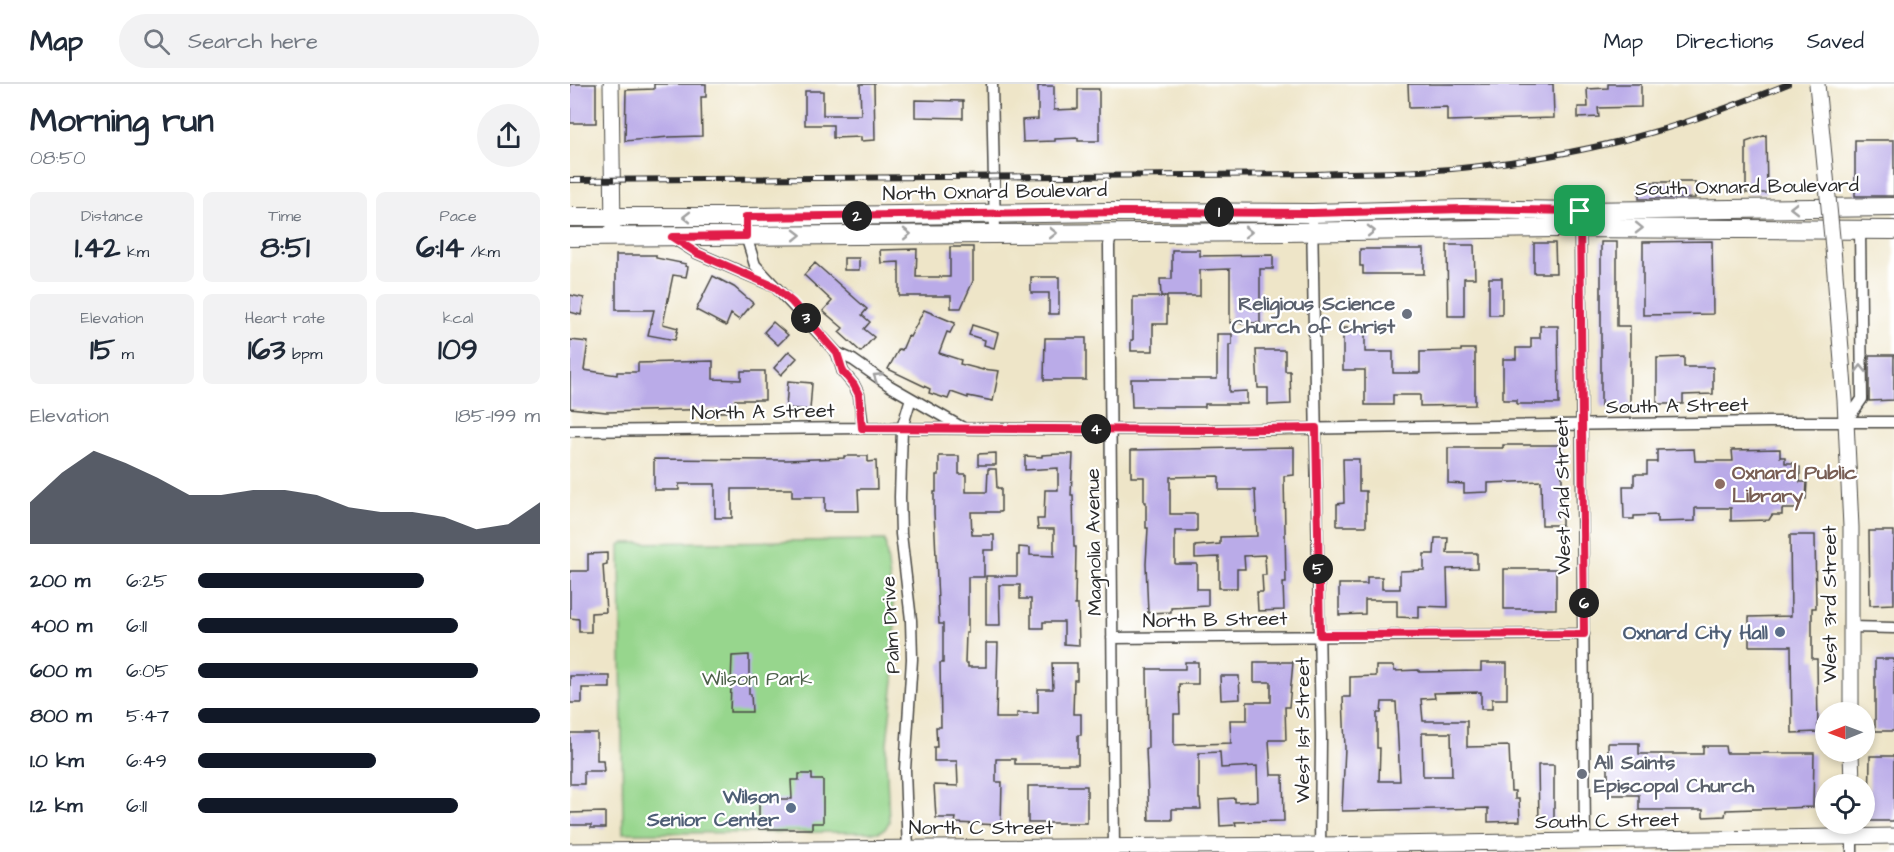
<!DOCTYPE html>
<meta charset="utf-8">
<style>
:root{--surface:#fff;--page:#f2f2f3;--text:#1f2937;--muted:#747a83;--line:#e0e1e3;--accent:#111827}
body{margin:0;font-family:"Architects Daughter",sans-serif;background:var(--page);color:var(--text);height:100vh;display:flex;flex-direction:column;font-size:22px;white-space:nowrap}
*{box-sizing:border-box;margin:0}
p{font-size:20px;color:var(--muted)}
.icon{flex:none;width:33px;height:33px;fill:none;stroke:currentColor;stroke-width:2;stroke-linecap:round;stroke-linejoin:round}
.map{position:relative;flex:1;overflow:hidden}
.drawer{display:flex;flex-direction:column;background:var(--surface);width:570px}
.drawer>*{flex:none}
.needle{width:39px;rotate:269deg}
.fabs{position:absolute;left:1245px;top:618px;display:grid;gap:12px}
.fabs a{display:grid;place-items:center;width:60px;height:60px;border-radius:50%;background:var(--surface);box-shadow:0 3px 9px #0003;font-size:30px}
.pin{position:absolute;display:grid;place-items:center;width:51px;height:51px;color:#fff;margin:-26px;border-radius:12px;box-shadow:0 3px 9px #0006}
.km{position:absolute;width:30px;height:30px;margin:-15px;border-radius:50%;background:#222;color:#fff;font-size:16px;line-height:30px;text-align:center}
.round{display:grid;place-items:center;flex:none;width:63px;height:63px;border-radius:32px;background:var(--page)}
.headline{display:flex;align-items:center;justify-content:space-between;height:102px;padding:0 30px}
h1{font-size:33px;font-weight:700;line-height:45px}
.stats{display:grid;grid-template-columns:repeat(3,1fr);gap:9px;height:102px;padding:6px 30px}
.stats div{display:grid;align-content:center;border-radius:9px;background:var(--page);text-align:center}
.stats b{font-size:30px;font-weight:700}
.stats small{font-size:16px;font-weight:400}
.stats p{font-size:16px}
.chart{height:168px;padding:12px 30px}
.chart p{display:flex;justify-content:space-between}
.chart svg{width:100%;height:108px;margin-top:6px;fill:var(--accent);opacity:.7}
ul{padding:0 30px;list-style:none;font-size:20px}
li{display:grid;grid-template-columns:96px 72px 1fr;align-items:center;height:45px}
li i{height:15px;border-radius:8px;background:var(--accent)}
header{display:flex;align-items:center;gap:36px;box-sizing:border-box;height:84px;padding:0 30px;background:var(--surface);border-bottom:2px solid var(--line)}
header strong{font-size:28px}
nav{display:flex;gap:33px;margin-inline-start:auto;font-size:21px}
.search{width:420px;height:54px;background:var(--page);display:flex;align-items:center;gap:15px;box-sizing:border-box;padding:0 21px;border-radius:33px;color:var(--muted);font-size:22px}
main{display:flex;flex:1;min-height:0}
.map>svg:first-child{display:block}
.green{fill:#97d68d;stroke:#61805c;stroke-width:1.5}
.building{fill:#baabe8;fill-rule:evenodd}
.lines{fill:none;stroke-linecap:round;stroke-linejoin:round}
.street-casing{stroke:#484743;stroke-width:13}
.secondary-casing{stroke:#484743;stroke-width:17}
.primary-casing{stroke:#484743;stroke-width:20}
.street{stroke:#fff;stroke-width:10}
.secondary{stroke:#fff;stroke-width:15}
.primary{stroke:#fff;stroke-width:18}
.rail-casing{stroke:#2b2b2b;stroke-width:6}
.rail{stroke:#fff;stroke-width:4;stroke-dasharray:11;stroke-linecap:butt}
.secondary-bridge-casing{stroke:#484743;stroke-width:17;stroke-linecap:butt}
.secondary-bridge{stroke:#fff;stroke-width:15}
.oneway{stroke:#a0a0a0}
.route-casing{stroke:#fff;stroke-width:12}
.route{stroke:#e11d48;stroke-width:8}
.worship-dot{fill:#6b7280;stroke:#fff;stroke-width:2}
.education-dot{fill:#8d6e63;stroke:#fff;stroke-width:2}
.service-dot{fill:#5c6f8a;stroke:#fff;stroke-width:2}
.labels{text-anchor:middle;stroke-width:4.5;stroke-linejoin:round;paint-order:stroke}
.street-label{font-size:20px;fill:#2b2b2b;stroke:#fff}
.worship-label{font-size:20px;font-weight:bold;fill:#5b616d;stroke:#fff;text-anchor:end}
.education-label{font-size:20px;font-weight:bold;fill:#785e54;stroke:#fff;text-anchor:start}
.service-label{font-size:20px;font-weight:bold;fill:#4e5e75;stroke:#fff;text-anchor:end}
.park-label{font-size:20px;fill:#4b5e48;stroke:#fff}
</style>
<header>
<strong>Map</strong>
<div class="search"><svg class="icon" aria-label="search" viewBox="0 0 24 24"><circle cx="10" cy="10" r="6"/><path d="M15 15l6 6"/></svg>Search here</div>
<nav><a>Map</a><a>Directions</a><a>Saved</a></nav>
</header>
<main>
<section class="drawer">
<div class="headline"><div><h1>Morning run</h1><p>08:50</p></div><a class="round"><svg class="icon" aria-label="share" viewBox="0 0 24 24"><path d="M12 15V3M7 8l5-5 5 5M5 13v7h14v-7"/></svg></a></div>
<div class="stats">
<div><p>Distance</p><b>1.42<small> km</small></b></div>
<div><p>Time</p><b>8:51</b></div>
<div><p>Pace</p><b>6:14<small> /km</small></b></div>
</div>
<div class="stats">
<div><p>Elevation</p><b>15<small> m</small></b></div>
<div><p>Heart rate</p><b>163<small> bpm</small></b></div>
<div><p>kcal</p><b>109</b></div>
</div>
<div class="chart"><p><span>Elevation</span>185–199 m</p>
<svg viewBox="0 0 160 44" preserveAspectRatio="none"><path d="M0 44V27L10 15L20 6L30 11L40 17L50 24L60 24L70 22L80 22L90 24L100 29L110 31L120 31L130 33L140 38L150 36L160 27V44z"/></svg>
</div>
<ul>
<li><b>200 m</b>6:25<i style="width:66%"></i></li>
<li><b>400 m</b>6:11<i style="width:76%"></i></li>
<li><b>600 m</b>6:05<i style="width:82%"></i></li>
<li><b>800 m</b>5:47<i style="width:100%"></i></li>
<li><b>1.0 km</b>6:49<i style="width:52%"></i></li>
<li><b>1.2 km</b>6:11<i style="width:76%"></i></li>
</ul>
</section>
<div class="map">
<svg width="1324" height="768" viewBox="0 0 1324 768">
<rect width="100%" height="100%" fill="#fff"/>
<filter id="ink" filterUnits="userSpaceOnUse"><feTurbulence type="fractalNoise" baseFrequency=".0167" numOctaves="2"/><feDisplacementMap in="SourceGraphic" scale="12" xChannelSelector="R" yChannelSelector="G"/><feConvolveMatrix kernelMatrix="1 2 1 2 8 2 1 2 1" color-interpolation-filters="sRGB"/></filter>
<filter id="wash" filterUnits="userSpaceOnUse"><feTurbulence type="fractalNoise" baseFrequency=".008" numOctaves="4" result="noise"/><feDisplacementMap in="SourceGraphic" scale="24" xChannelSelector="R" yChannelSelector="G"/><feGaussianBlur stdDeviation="1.35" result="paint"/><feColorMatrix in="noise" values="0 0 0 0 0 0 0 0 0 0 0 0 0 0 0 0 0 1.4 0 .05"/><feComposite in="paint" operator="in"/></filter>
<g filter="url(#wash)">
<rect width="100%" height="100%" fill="#eee5c8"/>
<path class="green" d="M315,456L323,521L326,560L324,596L316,668L319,738L315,745L309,748L53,749L50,461L53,459Z"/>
<g id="blocks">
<path class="building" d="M0,0H26V39H0Z
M84,0H136V13H131L132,52L99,53L55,57L56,6L84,5Z
M290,0H304L305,56L291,57V53L263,54V41H235V7H253V31H291Z
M838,0H983L984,34L877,37V23L839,24Z
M1038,0H1071V23L1028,24L1029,33L1008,34V23H1018L1017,5L1038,4Z
M468,2H484V26L508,25V5H529V57H508V54L485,55V57L453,58L452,36L468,35Z
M345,16L393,17V34L345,33Z
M1196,51L1197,109H1176V58Z
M1285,56H1324V112H1285Z
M1069,98H1125V114L1069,115Z
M1142,157L1143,230L1073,231V158Z
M1031,158H1047V242H1060V323H1031Z
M964,159H985L986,189H964Z
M877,161H904L905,194H894V232H878Z
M380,163H403V197L391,224H381V212H329V178L311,179L310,166L347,165L346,193H380Z
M790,165H854V190H793V182H790Z
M602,166H630V172L703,171V185H690V239H660V185L630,186V212H591L590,195H602Z
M46,171H86V174L116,180L115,182L118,183L116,193L103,191L93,240L108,244L105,256L78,251L84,226H46Z
M274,174H289V186H274Z
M245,179L297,225L292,231L300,238L294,245L304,253L291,268L269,248L273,244L253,227L262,217L234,191Z
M143,192L164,203L183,219L169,236L161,230L156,242L126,226Z
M461,193H489V230H479V209H461Z
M919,194H932V231H919Z
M0,211L14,214L11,231L0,228Z
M563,213H597V240H583V267H561V256H563Z
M354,226L385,239L380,249L377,248L369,269L391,276L390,280L413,286V285L429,287L423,317L398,312V314L381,308L378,315L359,309L360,305L318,285L329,265L332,266L338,252L340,253Z
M203,238L218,251L208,261L194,248Z
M402,241L428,249L424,264L414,261L415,256L399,251Z
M970,242H988L989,320H947V316H933V275H946V264H961V254H970Z
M773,244H795V268H823V289H850V268L891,267V265H905V321L850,322V311H823V321H795V286H773Z
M647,250H662V261H659V308L677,307V320H635V323H562L561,295H647Z
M475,254H516V296H474Z
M0,256L18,258L14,286L47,291V288H68V279L143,277V295L171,296V287H195V316H165V328H150V325L36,328L0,324Z
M686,266H715V287H720L721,320L698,321V304H688Z
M219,267L227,274L211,291L204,284Z
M1299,271H1324V316L1299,317Z
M1114,273V283H1143V310L1113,311V320H1087V274Z
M218,297L242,299L240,326L216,324Z
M933,361H992V441H972L971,397L918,399V408L894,409V400L878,399V364H933Z
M724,363V391L714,392L716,499H713L714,526L688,527L687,508H693L692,491H696L695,471L674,472L675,485H667V504H649V473L625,474V462L650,460V453L687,452L685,406H649V393L648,392L600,393V430H627V447H605V480H627V505H638V522L601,524V528L578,529L576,480L578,444H576V418H574V393H561V366Z
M1124,365L1125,377H1163L1162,366L1210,365V373H1215V379H1223V383H1230V398H1237L1236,415H1229V425H1212V431H1202L1199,436L1161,437V424H1125V437L1087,438V431L1064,432V435H1054L1053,402H1064V390H1077V378H1087V366Z
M426,369V381H408V370Z
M489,370H503L501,411H503L504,463H506L505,521H508L509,561L494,560V538H473V544H461V515H450V501H429L430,541H416V492H447V471H449V463L460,464V471L484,472V445H468L467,435H474L475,406H488V384L455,386V372L472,373V371Z
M274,372H298V378L306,377L307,405H288L289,427H255V413H222V405H162V434H145V400H109V406H84V375L216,376L274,374Z
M369,372H389V390H396V408H417L418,385H426L427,404H431V428H401L402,451H424V466H414V493H398V549H396L395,579H398V583H416V559H428L426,634H447V629H468V605H483L482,579H507V596H504L503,630H511V651H508V680H445V675H426V698H432L431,741L385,739L386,734H366L364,701L388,702L387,677H364V663H367L366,643H371L370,579H373V540H369L364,428V408H366V391H369Z
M773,375H789V407H796V442H767V420L774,419Z
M1299,447H1324V520L1300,521Z
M1220,451H1245L1246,524H1242V575H1247L1248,648L1222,649L1221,562H1179V533L1221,532Z
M865,454H878L877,469H907V484L877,485L878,523L849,522V534L827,533V516H795V530L769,531V500H797V493H812V505H830V487L854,486V470H864Z
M37,469V480L33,481L36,528L21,529V548H9V535L0,534V487H18V470Z
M934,485H986V525H934Z
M179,571V610H181L182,628H160L162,572Z
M1305,575H1324V647H1305Z
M615,578H628V600H609L610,630H604V661L661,659L660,636H677V618H701V598H684V578H723L719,623H715L716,656H699L701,691H713L714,737L665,738L666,741L650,742L649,715L665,714V718L688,717L687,682L651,684L650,668L629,669V715H630L631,725H602V736H579L576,664H578L577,585H615Z
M911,579H937V615H922V625H911V608L864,609L865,614L851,615L853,637H897V663L939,662L941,707H945V715H949L950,737L918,738V724L772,727L775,664L773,613H780V593L806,592V582H824V587L849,586V588L911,587ZM812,618H826L830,697H809L810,664H807V629H811ZM852,649H881L882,692H853Z
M0,592H40V604H12V619H0Z
M650,592H669L670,615L651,616Z
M0,649H27V676H33L34,687H14V700H0Z
M1038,659H1069V670H1133V662H1155L1156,669H1244L1243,723L1156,726L1155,732L1133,733V726H1069V711H1038Z
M1300,672H1324V737H1299Z
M968,681H984V738L969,739Z
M229,690H242V696H253V739H242V745H189V715H222L221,696H229Z
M458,702H517V739H458Z
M35,728V744H21V741H0V729Z"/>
</g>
</g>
<g filter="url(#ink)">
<use href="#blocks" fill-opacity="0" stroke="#484743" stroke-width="1.5"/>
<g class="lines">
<defs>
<path id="street" d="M422,0L425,149
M742,129L751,654L750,768
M176,133V152L185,181L267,269L273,288L284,301L289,311L293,344
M1010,139L1015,757
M542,149L539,161L544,768
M103,154L127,169L199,200
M267,269L283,276L320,302L393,344
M1276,338L1292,315L1290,146
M0,347L293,344L643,346L1198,338H1324
M1281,543L1324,544
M542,554L1014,550
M1282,753V768
M338,768L335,686L342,575L341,536L331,450L330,413L332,344L341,314"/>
<path id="secondary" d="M41,0L43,144
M1263,164L1275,316L1281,443V628
M1281,668L1282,700
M0,767L750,761L1324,752"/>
<path id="primary" d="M0,133H176L539,128L742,129L893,125L1010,127L1324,123
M0,153L716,148L987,144L1324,146"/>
</defs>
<use href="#street" class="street-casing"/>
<use href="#secondary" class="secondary-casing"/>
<use href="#primary" class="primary-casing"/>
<use href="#street" class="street"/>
<use href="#secondary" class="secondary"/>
<use href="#primary" class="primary"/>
<defs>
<path id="rail" d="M0,96L745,90C800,88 855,89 910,82C967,75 1025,65 1080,49C1127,36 1173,18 1218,0"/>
</defs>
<use href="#rail" class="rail-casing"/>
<use href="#rail" class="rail"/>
<defs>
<path id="secondary-bridge" d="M1247,0L1263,164"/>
</defs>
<use href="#secondary-bridge" class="secondary-bridge-casing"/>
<use href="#secondary-bridge" class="secondary-bridge"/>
</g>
<defs><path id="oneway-chevron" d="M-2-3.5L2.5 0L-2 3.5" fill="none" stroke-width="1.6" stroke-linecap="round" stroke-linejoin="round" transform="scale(1.5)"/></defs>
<g class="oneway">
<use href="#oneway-chevron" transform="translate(1224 124) rotate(180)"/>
<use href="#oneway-chevron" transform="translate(117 133) rotate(-180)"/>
<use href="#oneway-chevron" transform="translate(1069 144) rotate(1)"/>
<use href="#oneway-chevron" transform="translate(801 147) rotate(-1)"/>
<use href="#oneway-chevron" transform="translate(678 148)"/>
<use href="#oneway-chevron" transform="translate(483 149)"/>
<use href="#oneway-chevron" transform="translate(337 150) rotate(-1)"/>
<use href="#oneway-chevron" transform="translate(227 151) rotate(-1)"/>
<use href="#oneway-chevron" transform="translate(1291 285) rotate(-91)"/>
<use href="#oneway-chevron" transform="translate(307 293) rotate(-147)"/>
</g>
</g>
<g class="lines" filter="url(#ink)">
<defs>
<path id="route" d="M893,125L1010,127L1014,550L750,551L746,344L643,346L292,344L289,311L284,301L273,288L267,269L222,218L203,202L127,169L102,153L176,152V133L553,128L742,129Z"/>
</defs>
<use href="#route" class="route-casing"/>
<use href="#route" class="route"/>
</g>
<g class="worship-dot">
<circle cx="837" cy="230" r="6"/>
<circle cx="1012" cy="690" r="6"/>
</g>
<circle class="education-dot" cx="1150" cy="400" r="6"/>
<g class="service-dot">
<circle cx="1210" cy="548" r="6"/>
<circle cx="221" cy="724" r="6"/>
</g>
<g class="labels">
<g class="street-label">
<text transform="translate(1177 102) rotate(-1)" y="7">South Oxnard Boulevard</text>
<text transform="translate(425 107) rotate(-1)" y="7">North Oxnard Boulevard</text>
<text transform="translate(1107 321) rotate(-1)" y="7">South A Street</text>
<text transform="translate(193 327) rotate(-1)" y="7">North A Street</text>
<text transform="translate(992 412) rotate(-91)" y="7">West 2nd Street</text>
<text transform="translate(523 458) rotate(-91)" y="7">Magnolia Avenue</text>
<text transform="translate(1259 520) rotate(-90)" y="7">West 3rd Street</text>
<text transform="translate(645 535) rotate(-1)" y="7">North B Street</text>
<text transform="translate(320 541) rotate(-93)" y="7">Palm Drive</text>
<text transform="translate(732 646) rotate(-90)" y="7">West 1st Street</text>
<text transform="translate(1037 736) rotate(-1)" y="7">South C Street</text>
<text x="411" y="750">North C Street</text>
</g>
<g class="worship-label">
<text x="825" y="226">Religious Science<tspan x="825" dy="23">Church of Christ</tspan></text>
<text x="1024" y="685" text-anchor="start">All Saints<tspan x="1024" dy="23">Episcopal Church</tspan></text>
</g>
<g class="education-label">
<text x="1162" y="395">Oxnard Public<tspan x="1162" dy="23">Library</tspan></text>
</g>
<g class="service-label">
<text x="1198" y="555">Oxnard City Hall</text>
<text x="209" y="719">Wilson<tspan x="209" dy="23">Senior Center</tspan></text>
</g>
<g class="park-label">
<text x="187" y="601">Wilson Park</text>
</g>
</g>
</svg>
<div class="fabs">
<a><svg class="needle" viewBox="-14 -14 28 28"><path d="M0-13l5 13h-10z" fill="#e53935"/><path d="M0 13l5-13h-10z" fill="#747a83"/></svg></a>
<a><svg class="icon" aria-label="locate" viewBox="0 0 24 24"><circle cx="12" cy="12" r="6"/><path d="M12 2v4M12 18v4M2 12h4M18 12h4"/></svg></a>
</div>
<div class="pin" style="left:1010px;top:127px;background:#1e9e55"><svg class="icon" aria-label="arrive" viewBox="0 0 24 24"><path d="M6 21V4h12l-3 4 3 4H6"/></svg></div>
<b class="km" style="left:649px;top:128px">1</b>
<b class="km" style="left:287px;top:132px">2</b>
<b class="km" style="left:236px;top:234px">3</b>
<b class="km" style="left:526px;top:345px">4</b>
<b class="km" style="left:748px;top:485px">5</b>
<b class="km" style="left:1014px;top:519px">6</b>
</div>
</main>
